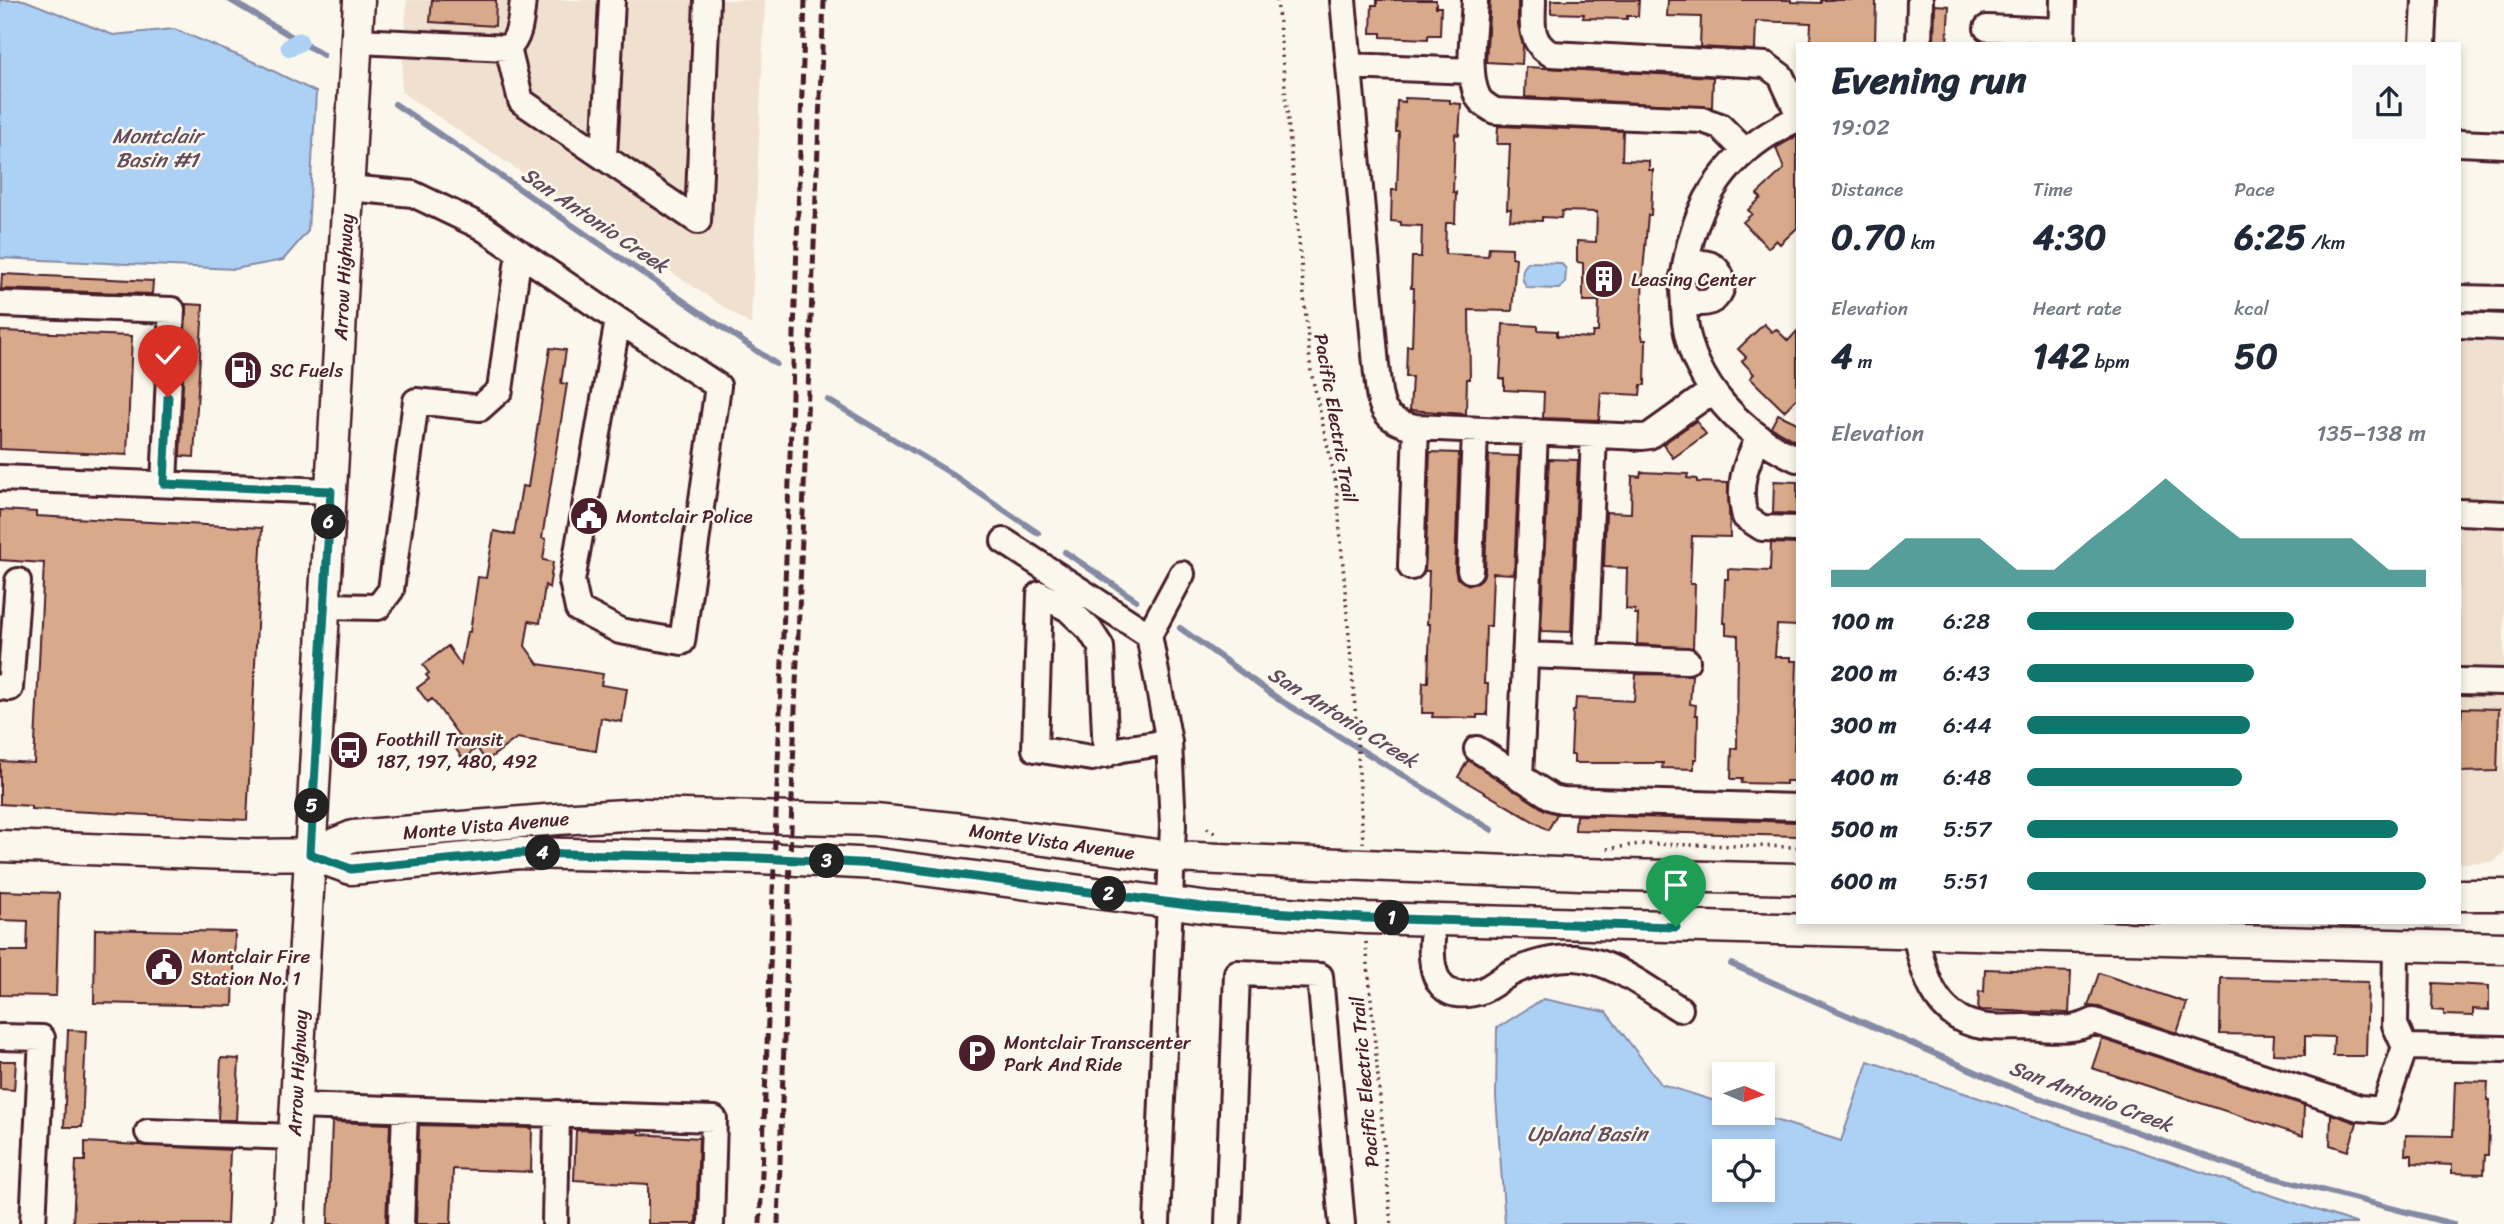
<!DOCTYPE html>
<meta charset="utf-8">
<style>
:root{--surface:#fff;--page:#f6f6f7;--text:#1f2937;--muted:#747a83;--accent:#0f766e}
body{margin:0;font-family:Sriracha,sans-serif;background:var(--page);color:var(--text);height:100vh;display:flex;flex-direction:column;font-size:26px;white-space:nowrap}
*{box-sizing:border-box;margin:0}
p{font-size:23px;color:var(--muted)}
.icon{flex:none;width:38px;height:38px;fill:none;stroke:currentColor;stroke-width:2;stroke-linecap:round;stroke-linejoin:round}
.map{position:relative;flex:1;overflow:hidden}
.sheet{position:absolute;left:1796px;top:42px;width:665px;height:882px;display:flex;flex-direction:column;background:var(--surface);border-radius:0px;box-shadow:0 4px 10px #0003}
.sheet>*{flex:none}
.needle{width:46px;rotate:92deg}
.controls{position:absolute;left:1712px;top:1062px;display:grid;gap:14px}
.controls a{display:grid;place-items:center;width:63px;height:63px;border-radius:0px;background:var(--surface);box-shadow:0 4px 10px #0003;font-size:35px}
.pin{position:absolute;display:grid;place-items:center;width:60px;height:60px;color:#fff;margin:-72px -30px;border-radius:50% 50% 50% 0;rotate:-45deg;box-shadow:0 0 7px #0007}
.pin .icon{rotate:45deg}
.km{position:absolute;width:35px;height:35px;margin:-18px;border-radius:50%;background:#222;color:#fff;font-size:19px;line-height:35px;text-align:center}
.round{display:grid;place-items:center;flex:none;width:74px;height:74px;border-radius:0px;background:var(--page)}
.overview{display:flex;align-items:center;justify-content:space-between;height:119px;padding:0 35px}
h1{font-size:38px;font-weight:700;line-height:52px}
.metrics{display:grid;grid-template-columns:repeat(3,1fr);gap:10px;height:119px;padding:7px 35px}
.metrics div{display:grid;align-content:center}
.metrics b{font-size:35px;font-weight:700}
.metrics small{font-size:19px;font-weight:400}
.metrics p{font-size:19px}
.chart{height:196px;padding:14px 35px}
.chart p{display:flex;justify-content:space-between}
.chart svg{width:100%;height:126px;margin-top:7px;fill:var(--accent);opacity:.7}
ul{padding:0 35px;list-style:none;font-size:23px}
li{display:grid;grid-template-columns:112px 84px 1fr;align-items:center;height:52px}
li i{height:18px;border-radius:9px;background:var(--accent)}
.map>svg:first-child{display:block}
.built{fill:#f0e0cf}
.water{fill:#add1f5;stroke:#858aa4;stroke-width:2;fill-rule:evenodd}
.lines{fill:none;stroke-linecap:round;stroke-linejoin:round}
.stream{stroke:#858aa4;stroke-width:6}
.canal{stroke:#add1f5;stroke-width:19}
.building{fill:#d8a98a;stroke:#4a1f2b;stroke-width:2}
.minor-casing{stroke:#4a1f2b;stroke-width:30}
.major-casing{stroke:#4a1f2b;stroke-width:35}
.path{stroke:#4a1f2b;stroke-width:3.5;stroke-dasharray:2 5;stroke-linecap:butt}
.minor{stroke:#fbf7ec;stroke-width:24}
.major{stroke:#fbf7ec;stroke-width:30}
.rail{stroke:#4a1f2b;stroke-width:5;stroke-dasharray:10 5;stroke-linecap:butt}
.route-casing{stroke:#fff;stroke-width:14}
.route{stroke:#0f766e;stroke-width:9}
.labels{text-anchor:middle;stroke-width:5;stroke-linejoin:round;paint-order:stroke}
.street-label{font-size:19px;fill:#4a1f2b;stroke:#fbf7ec}
.poi-label{font-size:19px;fill:#4a1f2b;stroke:#fbf7ec;text-anchor:start}
.water-label{font-size:21px;font-style:italic;fill:#634c5e;stroke:#fbf7ec}
</style>
<div class="map">
<svg width="2504" height="1224" viewBox="0 0 2504 1224">
<rect width="100%" height="100%" fill="#fbf7ec"/>
<filter id="ink" filterUnits="userSpaceOnUse"><feTurbulence type="fractalNoise" baseFrequency=".0143" numOctaves="2"/><feDisplacementMap in="SourceGraphic" scale="14" xChannelSelector="R" yChannelSelector="G"/><feConvolveMatrix kernelMatrix="1 2 1 2 8 2 1 2 1" color-interpolation-filters="sRGB"/></filter>
<g filter="url(#ink)">
<path class="built" d="M407,0H765L751,325L401,92Z
M2459,338L2504,340V852L2494,862L2459,863Z"/>
<path class="water" d="M0,0H24L113,35L174,29L261,65L316,92L308,231L283,260L235,269L0,258Z
M1529,262L1561,263L1566,269L1565,283L1559,289L1527,288C1521,280 1520,268 1529,262Z
M1543,999L1606,1012L1661,1084L1724,1104V1113H1753L1841,1141L1868,1061L2358,1224H1505L1496,1097L1497,1028ZM1724,1152H1762V1190H1724Z"/>
<g class="lines">
<path class="stream" d="M230,0L323,55
M395,104L776,364
M828,400L947,471L1038,533
M1065,552L1136,600
M1180,628L1280,700L1492,830
M1731,964L2017,1090L2248,1171L2453,1224"/>
<path class="canal" d="M290,47L299,42"/>
</g>
<path class="building" d="M432,0H496L495,26L430,22Z
M1377,0H1436V7H1441L1440,35H1428V39L1381,37V33H1371L1372,5H1377Z
M1490,0H1518V25L1523,45L1522,64L1486,62Z
M1551,0H1639L1638,16H1627V19L1583,18L1584,14L1551,13Z
M1668,0H1791V2L1821,3V0H1876L1875,44H1810L1811,23L1756,21L1755,50L1700,47L1701,17L1667,16Z
M1935,5L1949,6L1947,44H1934Z
M1526,67L1713,77L1712,107L1525,97Z
M1405,98L1450,100V103L1461,104L1459,135L1455,134L1453,192H1456L1455,223H1446L1445,254L1488,256L1489,247L1512,248V257L1516,258L1512,311L1469,310L1470,379H1467L1466,414L1410,410L1412,377H1406L1407,346H1412L1414,288H1411L1412,257H1421L1422,226L1401,225V222L1391,221L1392,190H1397L1399,132H1396L1397,101L1405,102Z
M1498,126L1623,131L1622,160L1649,161V170H1653L1651,215H1648L1643,271L1641,331L1643,340H1646L1645,385H1641L1640,395L1601,393L1599,420L1543,418L1544,392L1504,390V379H1500L1503,324L1538,326V330L1557,331V336L1592,338L1593,332H1598L1599,301H1583V263L1577,262V241L1596,242L1597,212L1562,211L1561,218L1542,217V221L1510,220L1511,209H1507L1510,144H1497Z
M1797,136V228L1780,244L1776,240L1768,248L1743,222L1752,214L1748,210L1761,198L1757,194L1784,169L1776,148Z
M2,274L153,281L152,294L1,289Z
M186,304L203,305L194,457L180,456Z
M1764,324L1772,332L1776,329L1788,341L1797,331V398L1784,411L1750,378L1754,374L1742,361L1746,357L1738,349Z
M0,331L132,336L127,455L0,449Z
M550,348L566,350L561,383L567,384L542,538L546,539L543,560L553,562L549,588L545,585L540,623L529,621L525,646L538,664L603,674L601,685L627,689L622,722L601,718L596,751L517,738L486,761L477,748L463,759L451,742L459,736L432,699L428,702L417,688L429,679L426,675L429,673L423,665L448,646L461,665L467,632H470L478,577L486,578L494,531L514,535L522,486L528,487Z
M1778,414L1797,423V442L1771,427Z
M1696,421L1706,434L1673,458L1663,444Z
M1430,452L1459,453L1455,569L1457,578L1469,585L1478,583L1483,577L1485,571L1489,455L1519,456L1514,574L1493,573L1491,626H1486L1484,684H1488L1487,715H1477V718L1432,717L1433,713H1422L1423,682H1428L1430,624H1427L1429,571H1425Z
M1549,459L1578,460L1571,632L1541,631Z
M1641,472L1688,474L1687,478L1697,479V482L1728,483L1730,537L1692,536L1690,584H1695L1693,648L1637,644L1638,614H1635V610L1626,609L1627,568L1604,567L1606,512L1631,513L1632,476L1640,477Z
M1774,481L1797,482V514L1773,513Z
M0,510L36,512V516L262,528L247,820L31,809V806L0,804V761L34,763L44,563L0,560Z
M1771,543L1797,544V626L1777,625L1775,657H1791V661H1797L1794,750H1797L1796,781H1786V784L1741,783L1742,779H1731L1732,748H1737L1738,635L1726,634V623H1723L1725,579H1728V569L1770,571Z
M1636,674L1692,675L1690,704L1696,705L1695,715H1698L1697,759H1694V769L1662,768L1663,763H1574V755H1571L1573,711H1575L1576,698L1634,701Z
M2462,708L2499,709L2497,771L2459,772V719H2461Z
M1468,760L1545,810L1557,814L1548,830L1458,777Z
M1576,815L1797,822V836L1575,830Z
M0,891L59,893L56,996L0,995V951H27L28,921L0,920Z
M95,929L235,932L233,1006L94,1003Z
M1985,969L2071,972L2069,1013L1978,1010L1979,991L1984,992Z
M2099,973L2187,1003L2177,1033L2099,1007L2088,1006Z
M2221,978L2368,982L2366,1056H2333L2334,1037L2305,1036V1055L2273,1054L2274,1035L2220,1034Z
M2433,983L2489,986V1010L2473,1009V1016L2444,1015V1011L2432,1010Z
M68,1030L86,1031L82,1127H64Z
M2102,1039L2304,1105L2303,1136L2092,1068Z
M221,1058L239,1059L236,1120H218Z
M0,1061H16L14,1090L0,1089Z
M2455,1081L2488,1082L2487,1100H2490L2488,1155H2485L2484,1174L2452,1173V1165L2412,1163V1155H2405L2406,1135L2453,1136Z
M2331,1114L2357,1123L2348,1151L2330,1145Z
M332,1122L390,1124L386,1224H328Z
M419,1125L532,1128L531,1172L453,1169L451,1224H416Z
M576,1130L639,1132V1134L699,1138L696,1224H648V1184L574,1180Z
M85,1142L230,1150L227,1224H73L76,1161H85Z"/>
<g class="lines">
<defs>
<path id="minor" d="M1343,0L1376,365C1380,398 1376,421 1416,427L1642,437L1649,436L1712,391
M1475,0C1474,26 1466,74 1478,97C1481,103 1488,107 1495,111L1703,120L1720,126L1745,151
M1533,0C1533,22 1528,41 1551,54L1766,65L1781,76L1797,111
M1987,28L2062,31
M357,41L508,48C521,37 521,16 523,0
M1919,44L1920,0
M2062,44L2063,0
M2423,44L2425,0
M508,48L521,101L698,221L707,0
M1349,66L1472,71
M2459,143L2504,145
M604,157L612,0
M348,188L413,194L482,227L618,320L718,386L682,642L620,631L578,609L572,581L618,320
M1682 283a20 20 0 1 1 40 0a20 20 0 1 1-40 0Z
M1684,274C1694,200 1729,150 1797,119
M1683,290C1684,301 1684,312 1685,322C1694,385 1742,434 1797,459
M2459,298L2504,299
M0,304L172,310L164,484
M2459,325L2504,327
M1758,439C1745,465 1737,487 1745,517L1762,528L1797,529
M0,478L331,491
M2459,512L2504,514
M1004,541L1149,635
M1411,567L1416,427
M1470,570L1475,430
M324,606L378,607L391,590L416,401L480,408L500,390L519,252
M1525,655L1687,661
M1585,657L1594,435
M2459,681L2504,682
M0,687L10,688L18,581
M1477,749L1553,798L1562,800L1797,807
M1106,755L1101,647L1090,630L1068,609L1040,594L1035,749L1092,758L1122,749L1169,742
M1520,778L1535,432
M1915,933C1923,971 1933,1015 1977,1025C1992,1029 2010,1027 2025,1027C2051,1028 2070,1033 2094,1021L2359,1108L2383,1110L2405,1047L2395,1025L2396,945
M1432,939C1430,973 1438,1005 1481,991C1492,987 1502,977 1513,972C1530,964 1556,957 1575,958C1614,961 1649,990 1680,1009
M0,1037L42,1038L33,1224
M2405,1047L2504,1049
M295,1106L714,1119L711,1224
M148,1132L294,1137
M401,1224L405,1110
M555,1224L557,1113
M1157,1224L1173,825L1169,742L1149,635L1182,574
M1228,1224L1237,973L1320,976L1342,1224"/>
<path id="major" d="M0,846L257,855L310,854L353,836L558,819L642,814L875,820L962,829L1172,857L1580,874L1797,879
M310,854L351,869L520,853L759,858L877,864L1210,908L1365,918L2504,948
M2459,895H2504
M289,1224L359,0"/>
</defs>
<use href="#minor" class="minor-casing"/>
<use href="#major" class="major-casing"/>
<path class="path" d="M1277,0L1311,372L1336,483L1356,719L1363,843
M1207,828L1218,835
M1607,849L1640,844L1797,847
M1366,942L1391,1224"/>
<use href="#minor" class="minor"/>
<use href="#major" class="major"/>
<path class="rail" d="M760,1224L790,456L805,0
M778,1224L795,709L824,0"/>
</g>
</g>
<g class="lines" filter="url(#ink)">
<defs>
<path id="route" d="M168,397L164,484L331,491L310,854L351,869L520,853L759,858L877,864L1210,908L1364,918L1676,927"/>
</defs>
<use href="#route" class="route-casing"/>
<use href="#route" class="route"/>
</g>
<defs>
<symbol id="building-disc" viewBox="-11 -11 22 22"><circle r="9.5" fill="#4a1f2b" stroke="#fbf7ec"/><path d="M-4-6H4V6H1V3H-1V6H-4ZM-2.5-4.3h1.7v1.8h-1.7ZM.8-4.3h1.7v1.8H.8ZM-2.5-1h1.7V.8h-1.7ZM.8-1h1.7V.8H.8Z" fill="#fff"/></symbol>
<symbol id="fuel-disc" viewBox="-11 -11 22 22"><circle r="9.5" fill="#4a1f2b" stroke="#fbf7ec"/><path d="M-5.5-6h7V0h2V4h1.3V-2.5L3-4.5l.8-.8L6-3V5H2.5V1h-1V6h-7ZM-4.2-4.7v3.2H.2V-4.7Z" fill="#fff"/></symbol>
<symbol id="civic-disc" viewBox="-11 -11 22 22"><circle r="9.5" fill="#4a1f2b" stroke="#fbf7ec"/><path d="M-.6-6.5H3V-4.5H.6V-3L4-1V1h2V6H-6V1h2V-1L-.6-3ZM-1.2 2.5V6h2.4V2.5Z" fill="#fff"/></symbol>
<symbol id="bus-disc" viewBox="-11 -11 22 22"><circle r="9.5" fill="#4a1f2b" stroke="#fbf7ec"/><path d="M-5-6H5V4H4V6H2V4H-2V6H-4V4H-5ZM-3.5-4V0h7V-4ZM-3.5 1.2v1.5H-2V1.2ZM2 1.2v1.5H3.5V1.2Z" fill="#fff"/></symbol>
<symbol id="parking-disc" viewBox="-11 -11 22 22"><circle r="9.5" fill="#4a1f2b" stroke="#fbf7ec"/><path d="M-3.5-5.5H1a3.5 3.5 0 0 1 0 7H-1V5.5H-3.5ZM-1-3.4V-.6H.8a1.4 1.4 0 0 0 0-2.8Z" fill="#fff"/></symbol>
</defs>
<g fill-rule="evenodd">
<use href="#building-disc" x="1582" y="257" width="44" height="44"/>
<use href="#fuel-disc" x="221" y="348" width="44" height="44"/>
<use href="#civic-disc" x="567" y="494" width="44" height="44"/>
<use href="#bus-disc" x="327" y="728" width="44" height="44"/>
<use href="#civic-disc" x="142" y="945" width="44" height="44"/>
<use href="#parking-disc" x="955" y="1031" width="44" height="44"/>
</g>
<g class="labels">
<g class="street-label">
<text transform="translate(343 277) rotate(-87)" y="7">Arrow Highway</text>
<text transform="translate(1336 418) rotate(80)" y="7">Pacific Electric Trail</text>
<text transform="translate(486 825) rotate(-5)" y="7">Monte Vista Avenue</text>
<text transform="translate(1052 841) rotate(8)" y="7">Monte Vista Avenue</text>
<text transform="translate(297 1073) rotate(-87)" y="7">Arrow Highway</text>
<text transform="translate(1364 1082) rotate(-95)" y="7">Pacific Electric Trail</text>
</g>
<g class="poi-label">
<text x="1631" y="286">Leasing Center</text>
<text x="270" y="377">SC Fuels</text>
<text x="616" y="523">Montclair Police</text>
<text x="376" y="746">Foothill Transit<tspan x="376" dy="22">187, 197, 480, 492</tspan></text>
<text x="191" y="963">Montclair Fire<tspan x="191" dy="22">Station No. 1</tspan></text>
<text x="1004" y="1049">Montclair Transcenter<tspan x="1004" dy="22">Park And Ride</tspan></text>
</g>
<g class="water-label">
<text x="157" y="143">Montclair<tspan x="157" dy="24">Basin #1</tspan></text>
<text transform="translate(595 220) rotate(34)" y="7">San Antonio Creek</text>
<text transform="translate(1343 717) rotate(32)" y="7">San Antonio Creek</text>
<text transform="translate(2091 1096) rotate(20)" y="7">San Antonio Creek</text>
<text x="1587" y="1141">Upland Basin</text>
</g>
</g>
</svg>
<div class="controls">
<a><svg class="needle" viewBox="-14 -14 28 28"><path d="M0-13l5 13h-10z" fill="#e53935"/><path d="M0 13l5-13h-10z" fill="#747a83"/></svg></a>
<a><svg class="icon" aria-label="locate" viewBox="0 0 24 24"><circle cx="12" cy="12" r="6"/><path d="M12 2v4M12 18v4M2 12h4M18 12h4"/></svg></a>
</div>
<div class="pin" style="left:1676px;top:927px;background:#1e9e55"><svg class="icon" aria-label="arrive" viewBox="0 0 24 24"><path d="M6 21V4h12l-3 4 3 4H6"/></svg></div>
<div class="pin" style="left:168px;top:397px;background:#d93025"><svg class="icon" aria-label="check" viewBox="0 0 24 24"><path d="M5 12l5 5 9-10"/></svg></div>
<b class="km" style="left:1392px;top:918px">1</b>
<b class="km" style="left:1109px;top:894px">2</b>
<b class="km" style="left:827px;top:861px">3</b>
<b class="km" style="left:543px;top:853px">4</b>
<b class="km" style="left:312px;top:806px">5</b>
<b class="km" style="left:329px;top:522px">6</b>
<section class="sheet">
<div class="overview"><div><h1>Evening run</h1><p>19:02</p></div><a class="round"><svg class="icon" aria-label="share" viewBox="0 0 24 24"><path d="M12 15V3M7 8l5-5 5 5M5 13v7h14v-7"/></svg></a></div>
<div class="metrics">
<div><p>Distance</p><b>0.70<small> km</small></b></div>
<div><p>Time</p><b>4:30</b></div>
<div><p>Pace</p><b>6:25<small> /km</small></b></div>
</div>
<div class="metrics">
<div><p>Elevation</p><b>4<small> m</small></b></div>
<div><p>Heart rate</p><b>142<small> bpm</small></b></div>
<div><p>kcal</p><b>50</b></div>
</div>
<div class="chart"><p><span>Elevation</span>135–138 m</p>
<svg viewBox="0 0 160 44" preserveAspectRatio="none"><path d="M0 44V38L10 38L20 27L30 27L40 27L50 38L60 38L70 27L80 17L90 6L100 17L110 27L120 27L130 27L140 27L150 38L160 38V44z"/></svg>
</div>
<ul>
<li><b>100 m</b>6:28<i style="width:67%"></i></li>
<li><b>200 m</b>6:43<i style="width:57%"></i></li>
<li><b>300 m</b>6:44<i style="width:56%"></i></li>
<li><b>400 m</b>6:48<i style="width:54%"></i></li>
<li><b>500 m</b>5:57<i style="width:93%"></i></li>
<li><b>600 m</b>5:51<i style="width:100%"></i></li>
</ul>
</section>
</div>
